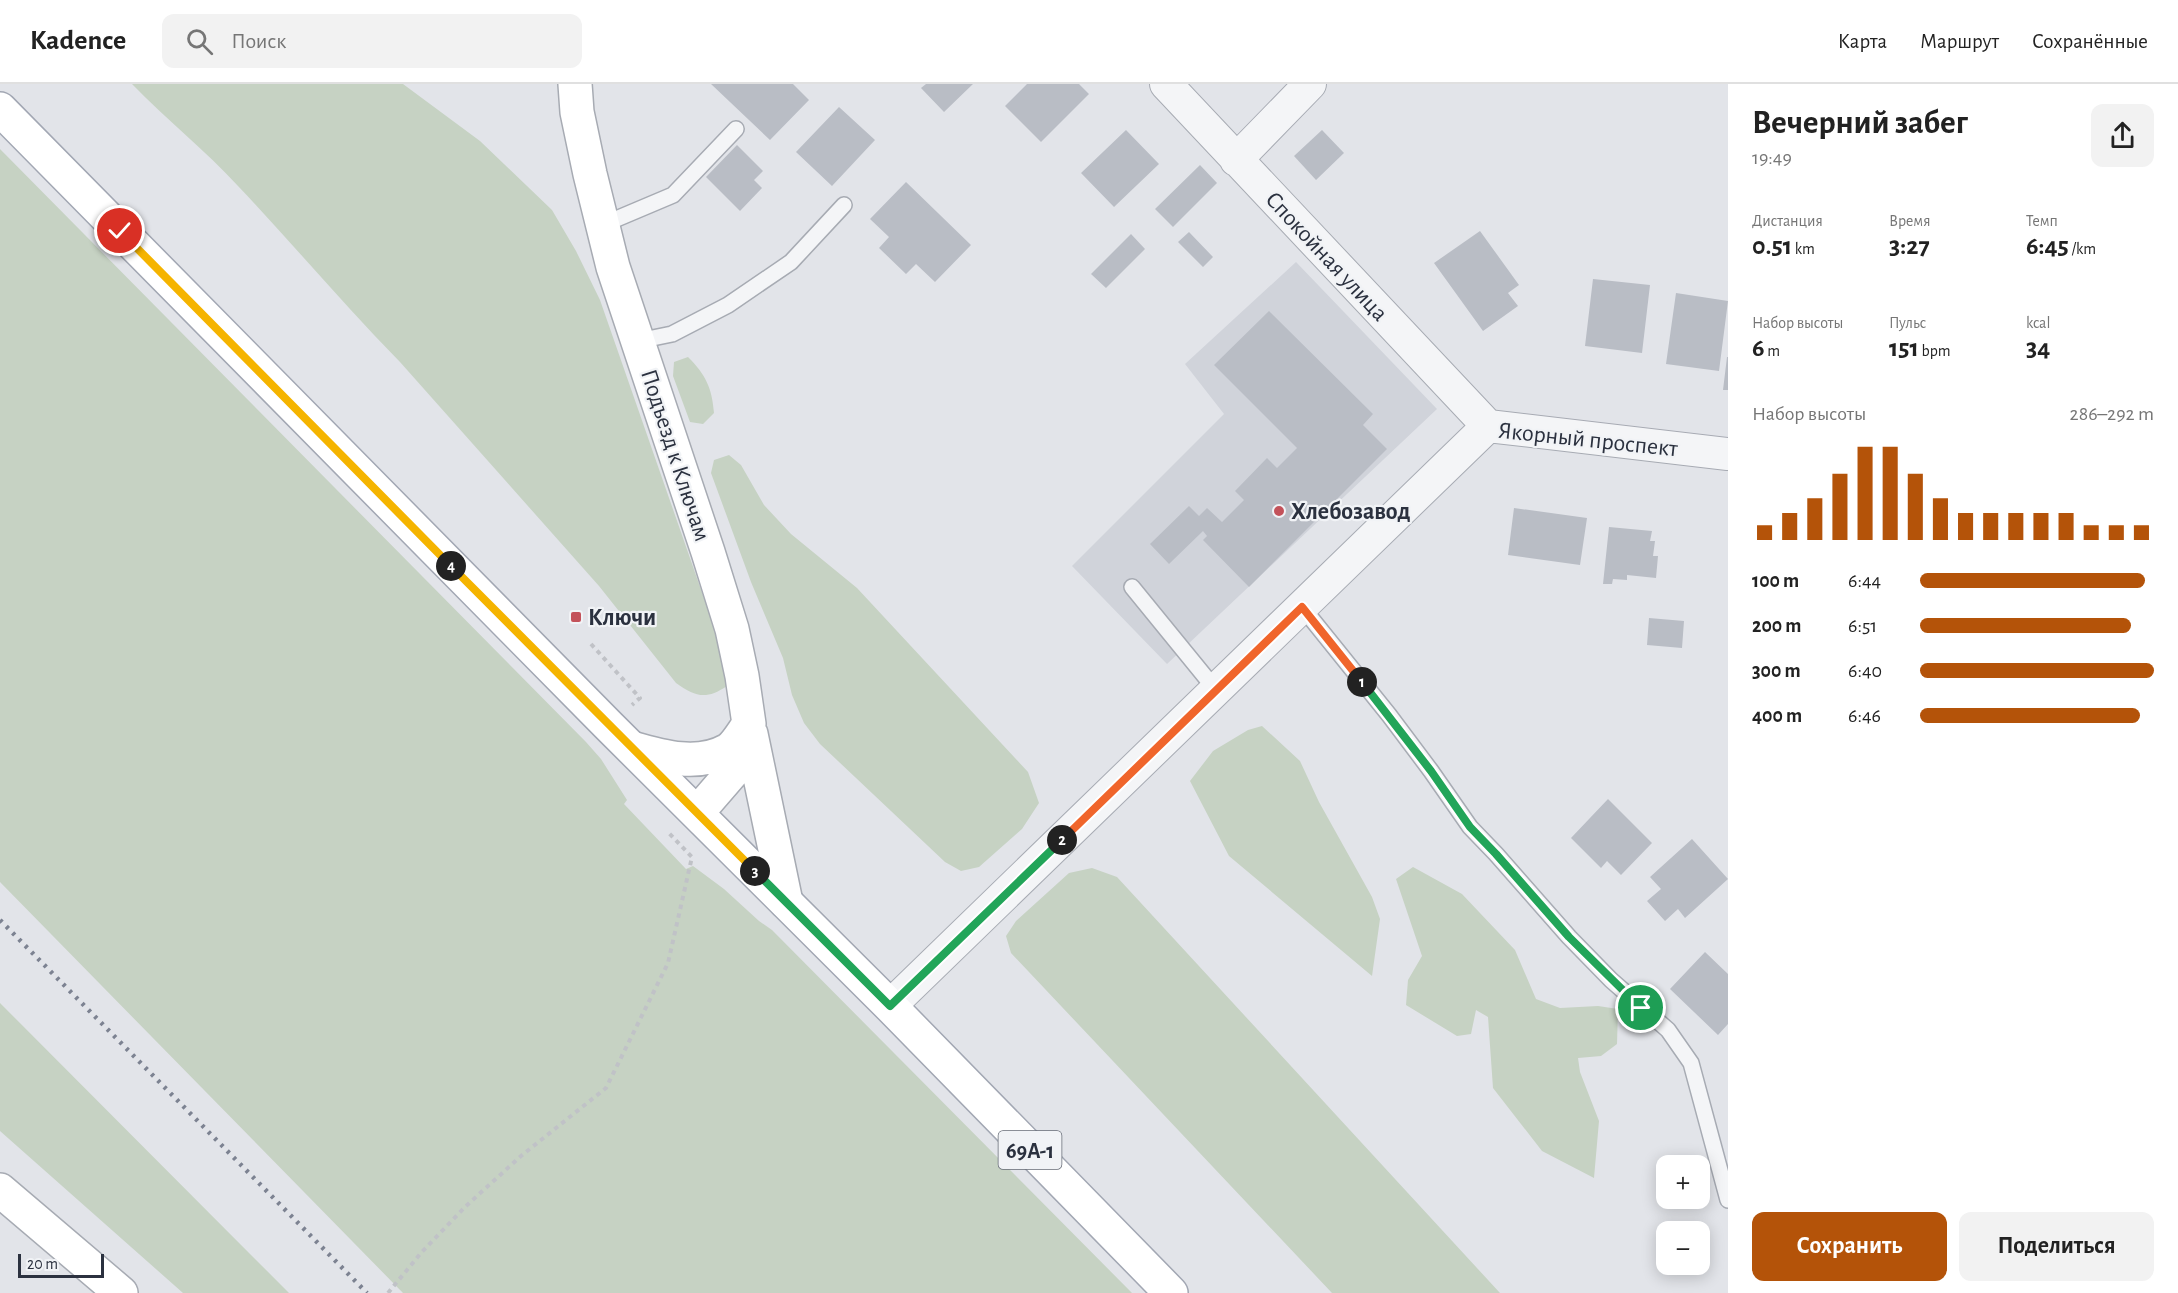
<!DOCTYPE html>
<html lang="ru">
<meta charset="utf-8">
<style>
:root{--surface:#fff;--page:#f2f2f2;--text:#222;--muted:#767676;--line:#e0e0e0;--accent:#b45309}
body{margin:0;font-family:"Alegreya Sans",sans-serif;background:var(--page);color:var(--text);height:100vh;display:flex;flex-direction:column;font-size:22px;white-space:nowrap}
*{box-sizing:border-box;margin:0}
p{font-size:20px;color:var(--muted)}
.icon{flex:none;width:33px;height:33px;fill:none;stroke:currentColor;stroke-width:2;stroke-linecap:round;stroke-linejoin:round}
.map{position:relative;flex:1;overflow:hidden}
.details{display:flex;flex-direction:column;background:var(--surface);width:450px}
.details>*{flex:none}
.fabs{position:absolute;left:1656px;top:1071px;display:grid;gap:12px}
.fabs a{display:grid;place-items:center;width:54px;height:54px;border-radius:12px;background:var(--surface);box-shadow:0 3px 15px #0003;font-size:30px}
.scale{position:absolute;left:18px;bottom:15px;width:86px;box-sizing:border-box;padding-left:6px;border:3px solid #2b313f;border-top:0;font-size:16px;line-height:21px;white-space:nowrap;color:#2b313f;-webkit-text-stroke:4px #f1f3f6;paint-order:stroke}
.pin{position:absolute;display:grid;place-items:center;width:51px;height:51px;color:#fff;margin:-26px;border:3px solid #fff;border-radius:50%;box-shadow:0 2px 6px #0007}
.km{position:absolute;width:30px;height:30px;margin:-15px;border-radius:50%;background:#222;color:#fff;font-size:16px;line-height:30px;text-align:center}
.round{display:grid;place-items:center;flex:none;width:63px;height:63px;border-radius:12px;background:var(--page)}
.head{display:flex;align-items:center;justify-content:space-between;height:102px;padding:0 24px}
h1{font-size:33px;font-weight:600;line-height:45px}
.metrics{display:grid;grid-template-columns:repeat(3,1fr);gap:9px;height:102px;padding:6px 24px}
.metrics div{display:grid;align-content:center}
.metrics b{font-size:26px;font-weight:600}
.metrics small{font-size:16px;font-weight:400}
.metrics p{font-size:16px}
.chart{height:168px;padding:12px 24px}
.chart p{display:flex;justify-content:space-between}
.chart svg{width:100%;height:108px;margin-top:6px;stroke:var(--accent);stroke-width:6}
.cta{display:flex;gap:12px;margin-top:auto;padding:12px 24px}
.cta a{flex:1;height:69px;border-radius:12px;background:var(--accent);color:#fff;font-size:24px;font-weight:600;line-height:69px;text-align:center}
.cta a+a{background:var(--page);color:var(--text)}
ul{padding:0 24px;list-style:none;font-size:20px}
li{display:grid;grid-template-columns:96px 72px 1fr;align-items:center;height:45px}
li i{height:15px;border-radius:8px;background:var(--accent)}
header{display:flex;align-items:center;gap:36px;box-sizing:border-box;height:84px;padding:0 30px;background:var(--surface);border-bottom:2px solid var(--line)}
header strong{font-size:28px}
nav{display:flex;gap:33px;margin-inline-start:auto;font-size:21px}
.search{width:420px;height:54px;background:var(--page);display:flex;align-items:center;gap:15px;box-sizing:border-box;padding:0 21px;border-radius:12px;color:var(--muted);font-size:22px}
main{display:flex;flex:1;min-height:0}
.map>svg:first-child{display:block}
.built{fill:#d0d3da}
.green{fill:#c6d2c3}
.building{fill:#b9bdc5}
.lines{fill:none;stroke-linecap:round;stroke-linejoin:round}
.lane-casing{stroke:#a7abb3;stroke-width:18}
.street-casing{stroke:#a7abb3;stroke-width:34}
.secondary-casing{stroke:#a7abb3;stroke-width:36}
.primary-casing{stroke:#a2a7b3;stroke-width:36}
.path{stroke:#c0c2c7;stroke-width:4;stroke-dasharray:4.5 4.5;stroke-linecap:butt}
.lane{stroke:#f4f5f7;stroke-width:15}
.street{stroke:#f4f5f7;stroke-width:32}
.secondary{stroke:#fff;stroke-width:33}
.primary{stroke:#fff;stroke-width:33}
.rail{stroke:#7c8291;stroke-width:4.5;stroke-dasharray:3 6;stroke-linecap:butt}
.split-1-casing{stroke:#fff;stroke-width:12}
.split-2-casing{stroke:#fff;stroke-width:12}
.split-3-casing{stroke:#fff;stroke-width:12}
.split-4-casing{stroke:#fff;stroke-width:12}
.split-5-casing{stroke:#fff;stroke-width:12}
.split-1{stroke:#22a559;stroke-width:8}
.split-2{stroke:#f0652b;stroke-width:8}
.split-3{stroke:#22a559;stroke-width:8}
.split-4{stroke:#f5b400;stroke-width:8}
.split-5{stroke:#f5b400;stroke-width:8}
.poi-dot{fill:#c3525a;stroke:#f1f3f6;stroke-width:2}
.labels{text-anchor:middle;stroke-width:4.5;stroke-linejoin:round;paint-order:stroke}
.shield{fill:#f1f3f6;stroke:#666b76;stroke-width:1.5}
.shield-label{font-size:22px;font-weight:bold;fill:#2b313f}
.street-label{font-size:24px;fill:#2b313f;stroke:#f1f3f6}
.poi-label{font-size:24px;font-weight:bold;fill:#2b313f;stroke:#f1f3f6;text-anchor:start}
</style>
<header>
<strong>Kadence</strong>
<div class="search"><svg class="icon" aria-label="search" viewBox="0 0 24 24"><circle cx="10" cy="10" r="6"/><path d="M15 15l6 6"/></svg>Поиск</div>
<nav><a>Карта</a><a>Маршрут</a><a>Сохранённые</a></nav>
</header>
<main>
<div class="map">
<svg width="1728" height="1209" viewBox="0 0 1728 1209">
<rect width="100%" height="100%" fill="#e2e4e9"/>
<path class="built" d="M1296,178L1437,325L1167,580L1072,482L1224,330L1185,280Z"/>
<path class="green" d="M132,0H403L480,57L552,126L576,167L600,216L721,563L727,602C706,616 696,613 676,599L599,502L400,278C344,221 293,160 238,102C205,66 166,35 132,0Z
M0,65L586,658L601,675L627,716L624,720L686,785L693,782L724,805L759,837L772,846L1132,1209H403L0,798Z
M688,273C706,291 712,304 714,329L703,340L690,338L673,292L674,278Z
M729,371L741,381L764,421L791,450L857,504L1028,688L1039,719L1022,745L979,783L961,787L945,778L820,660L804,639L792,611L783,574L751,498L711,389L714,376Z
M1262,642L1300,677L1319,718L1372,813L1380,835L1372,892L1229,772L1190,697L1213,667L1248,646Z
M1413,783L1462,810L1515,866L1536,915L1560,924L1598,922L1618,925L1617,960L1601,972L1578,974L1580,988L1599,1037L1594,1094L1542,1067L1493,1004L1488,933L1476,926L1471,950L1457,952L1406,921L1408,896L1422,872L1396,795Z
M1092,784L1117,793L1500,1209H1332L1011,869L1006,852L1016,837L1069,789Z
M0,919L289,1209H183L0,1047Z"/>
<path class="building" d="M711,0H793L809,16L770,56Z
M926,0H973L944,28L921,4Z
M1027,0H1079L1089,10L1041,58L1005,22Z
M839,23L875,56L832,102L796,68Z
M1126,46L1159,80L1114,123L1081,89Z
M1322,46L1344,69L1316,96L1294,72Z
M737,61L763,87L754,96L762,104L740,127L706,93Z
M1200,81L1217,99L1173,143L1155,125Z
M906,98L971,161L935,198L916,180L906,190L879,164L889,153L870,135Z
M1480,147L1519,201L1508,209L1518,222L1483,247L1434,179Z
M1189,148L1213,173L1203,183L1178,158Z
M1131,150L1145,165L1106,204L1091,190Z
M1593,195L1650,201L1642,269L1585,262Z
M1676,209L1728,217L1719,287L1666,280Z
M1269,227L1373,330L1363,341L1387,365L1249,503L1203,456L1207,452L1203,447L1169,480L1150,460L1189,422L1199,432L1207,424L1222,438L1244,416L1235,407L1267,374L1277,384L1297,364L1214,281Z
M1727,273H1728V306H1723Z
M1514,424L1587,434L1580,481L1508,471Z
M1609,443L1652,447L1650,457H1655L1653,472H1658L1656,494L1627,491V496L1613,495L1612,500H1603Z
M1649,534L1684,537L1682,564L1647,561Z
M1608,715L1652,759L1621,791L1607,777L1601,784L1571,754Z
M1692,755L1728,795L1685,834L1678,825L1665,837L1647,817L1661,805L1650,793Z
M1705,868L1728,890V940L1718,951L1670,905Z"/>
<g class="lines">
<defs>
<path id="lane" d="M602,141L673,111L736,45
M638,257L672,250L728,221L791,178L844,121
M1132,503L1216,606
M1302,523L1389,631L1431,687L1470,743L1496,770L1569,853L1611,896L1668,946L1691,979L1728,1116"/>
<path id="street" d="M1166,0L1488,342
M1236,76L1310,0
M890,922L1488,342L1728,370"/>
<path id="secondary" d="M575,0L577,28L590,90L613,183L708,468L732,545L742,592L749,640L742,677L697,729
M751,650L786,818
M632,664C663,673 698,683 728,666C736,661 743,648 749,640
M0,1106L121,1209"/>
<path id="primary" d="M0,25L609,642L890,922L1171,1209"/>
</defs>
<use href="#lane" class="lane-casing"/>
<use href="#street" class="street-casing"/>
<use href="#secondary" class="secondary-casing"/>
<use href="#primary" class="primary-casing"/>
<path class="path" d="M591,560L640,614L632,621
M388,1209L421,1169L466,1122L521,1072L606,1004L668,879L692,773L667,747"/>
<use href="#lane" class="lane"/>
<use href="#street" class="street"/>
<use href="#secondary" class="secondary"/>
<use href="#primary" class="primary"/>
<path class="rail" d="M0,836L367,1209"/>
</g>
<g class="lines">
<defs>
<path id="split-1" d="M1362,598L1431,687L1470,743L1496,770L1569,853L1641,924"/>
<path id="split-2" d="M1062,756L1302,523L1362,598"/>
<path id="split-3" d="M755,787L890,922L1062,756"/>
<path id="split-4" d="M451,482L755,787"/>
<path id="split-5" d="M120,147L451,482"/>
</defs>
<use href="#split-1" class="split-1-casing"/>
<use href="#split-2" class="split-2-casing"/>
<use href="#split-3" class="split-3-casing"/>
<use href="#split-4" class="split-4-casing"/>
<use href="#split-5" class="split-5-casing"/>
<use href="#split-1" class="split-1"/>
<use href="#split-2" class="split-2"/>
<use href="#split-3" class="split-3"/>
<use href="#split-4" class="split-4"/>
<use href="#split-5" class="split-5"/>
</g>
<g class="poi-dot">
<circle cx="1279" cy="427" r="6"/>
<rect x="570" y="527" width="12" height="12" rx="3"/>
</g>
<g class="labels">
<rect class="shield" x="998.5" y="1047" width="63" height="38" rx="4.5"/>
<g class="shield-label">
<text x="1030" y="1074">69А-1</text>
</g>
<g class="street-label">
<text transform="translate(1327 172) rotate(47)" y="8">Спокойная улица</text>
<text transform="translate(1588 355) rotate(6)" y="8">Якорный проспект</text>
<text transform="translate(676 371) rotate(72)" y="8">Подъезд к Ключам</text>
</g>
<g class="poi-label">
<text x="1291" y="435">Хлебозавод</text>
<text x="588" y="541">Ключи</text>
</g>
</g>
</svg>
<div class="fabs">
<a>+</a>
<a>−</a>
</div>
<div class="scale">20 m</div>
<div class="pin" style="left:1641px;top:924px;background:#1e9e55"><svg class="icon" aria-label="arrive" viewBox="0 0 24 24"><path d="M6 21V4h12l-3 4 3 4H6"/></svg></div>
<div class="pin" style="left:120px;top:147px;background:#d93025"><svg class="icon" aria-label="check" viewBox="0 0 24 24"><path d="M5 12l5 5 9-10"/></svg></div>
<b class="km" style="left:1362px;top:598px">1</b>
<b class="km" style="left:1062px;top:756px">2</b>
<b class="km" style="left:755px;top:787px">3</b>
<b class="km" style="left:451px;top:482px">4</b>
</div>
<section class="details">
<div class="head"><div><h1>Вечерний забег</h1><p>19:49</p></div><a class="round"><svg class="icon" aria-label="share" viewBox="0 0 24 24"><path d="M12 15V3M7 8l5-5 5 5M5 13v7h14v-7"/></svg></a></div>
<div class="metrics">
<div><p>Дистанция</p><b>0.51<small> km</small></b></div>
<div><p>Время</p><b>3:27</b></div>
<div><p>Темп</p><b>6:45<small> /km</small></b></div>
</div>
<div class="metrics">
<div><p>Набор высоты</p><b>6<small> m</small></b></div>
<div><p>Пульс</p><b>151<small> bpm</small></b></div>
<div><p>kcal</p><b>34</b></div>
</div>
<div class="chart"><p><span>Набор высоты</span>286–292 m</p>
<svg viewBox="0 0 160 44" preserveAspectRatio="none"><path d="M5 44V38M15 44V33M25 44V27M35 44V17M45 44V6M55 44V6M65 44V17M75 44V27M85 44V33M95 44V33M105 44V33M115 44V33M125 44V33M135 44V38M145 44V38M155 44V38"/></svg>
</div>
<ul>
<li><b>100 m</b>6:44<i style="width:96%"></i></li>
<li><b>200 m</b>6:51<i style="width:90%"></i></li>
<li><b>300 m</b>6:40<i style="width:100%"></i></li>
<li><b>400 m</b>6:46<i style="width:94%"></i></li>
</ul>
<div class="cta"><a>Сохранить</a><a>Поделиться</a></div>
</section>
</main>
